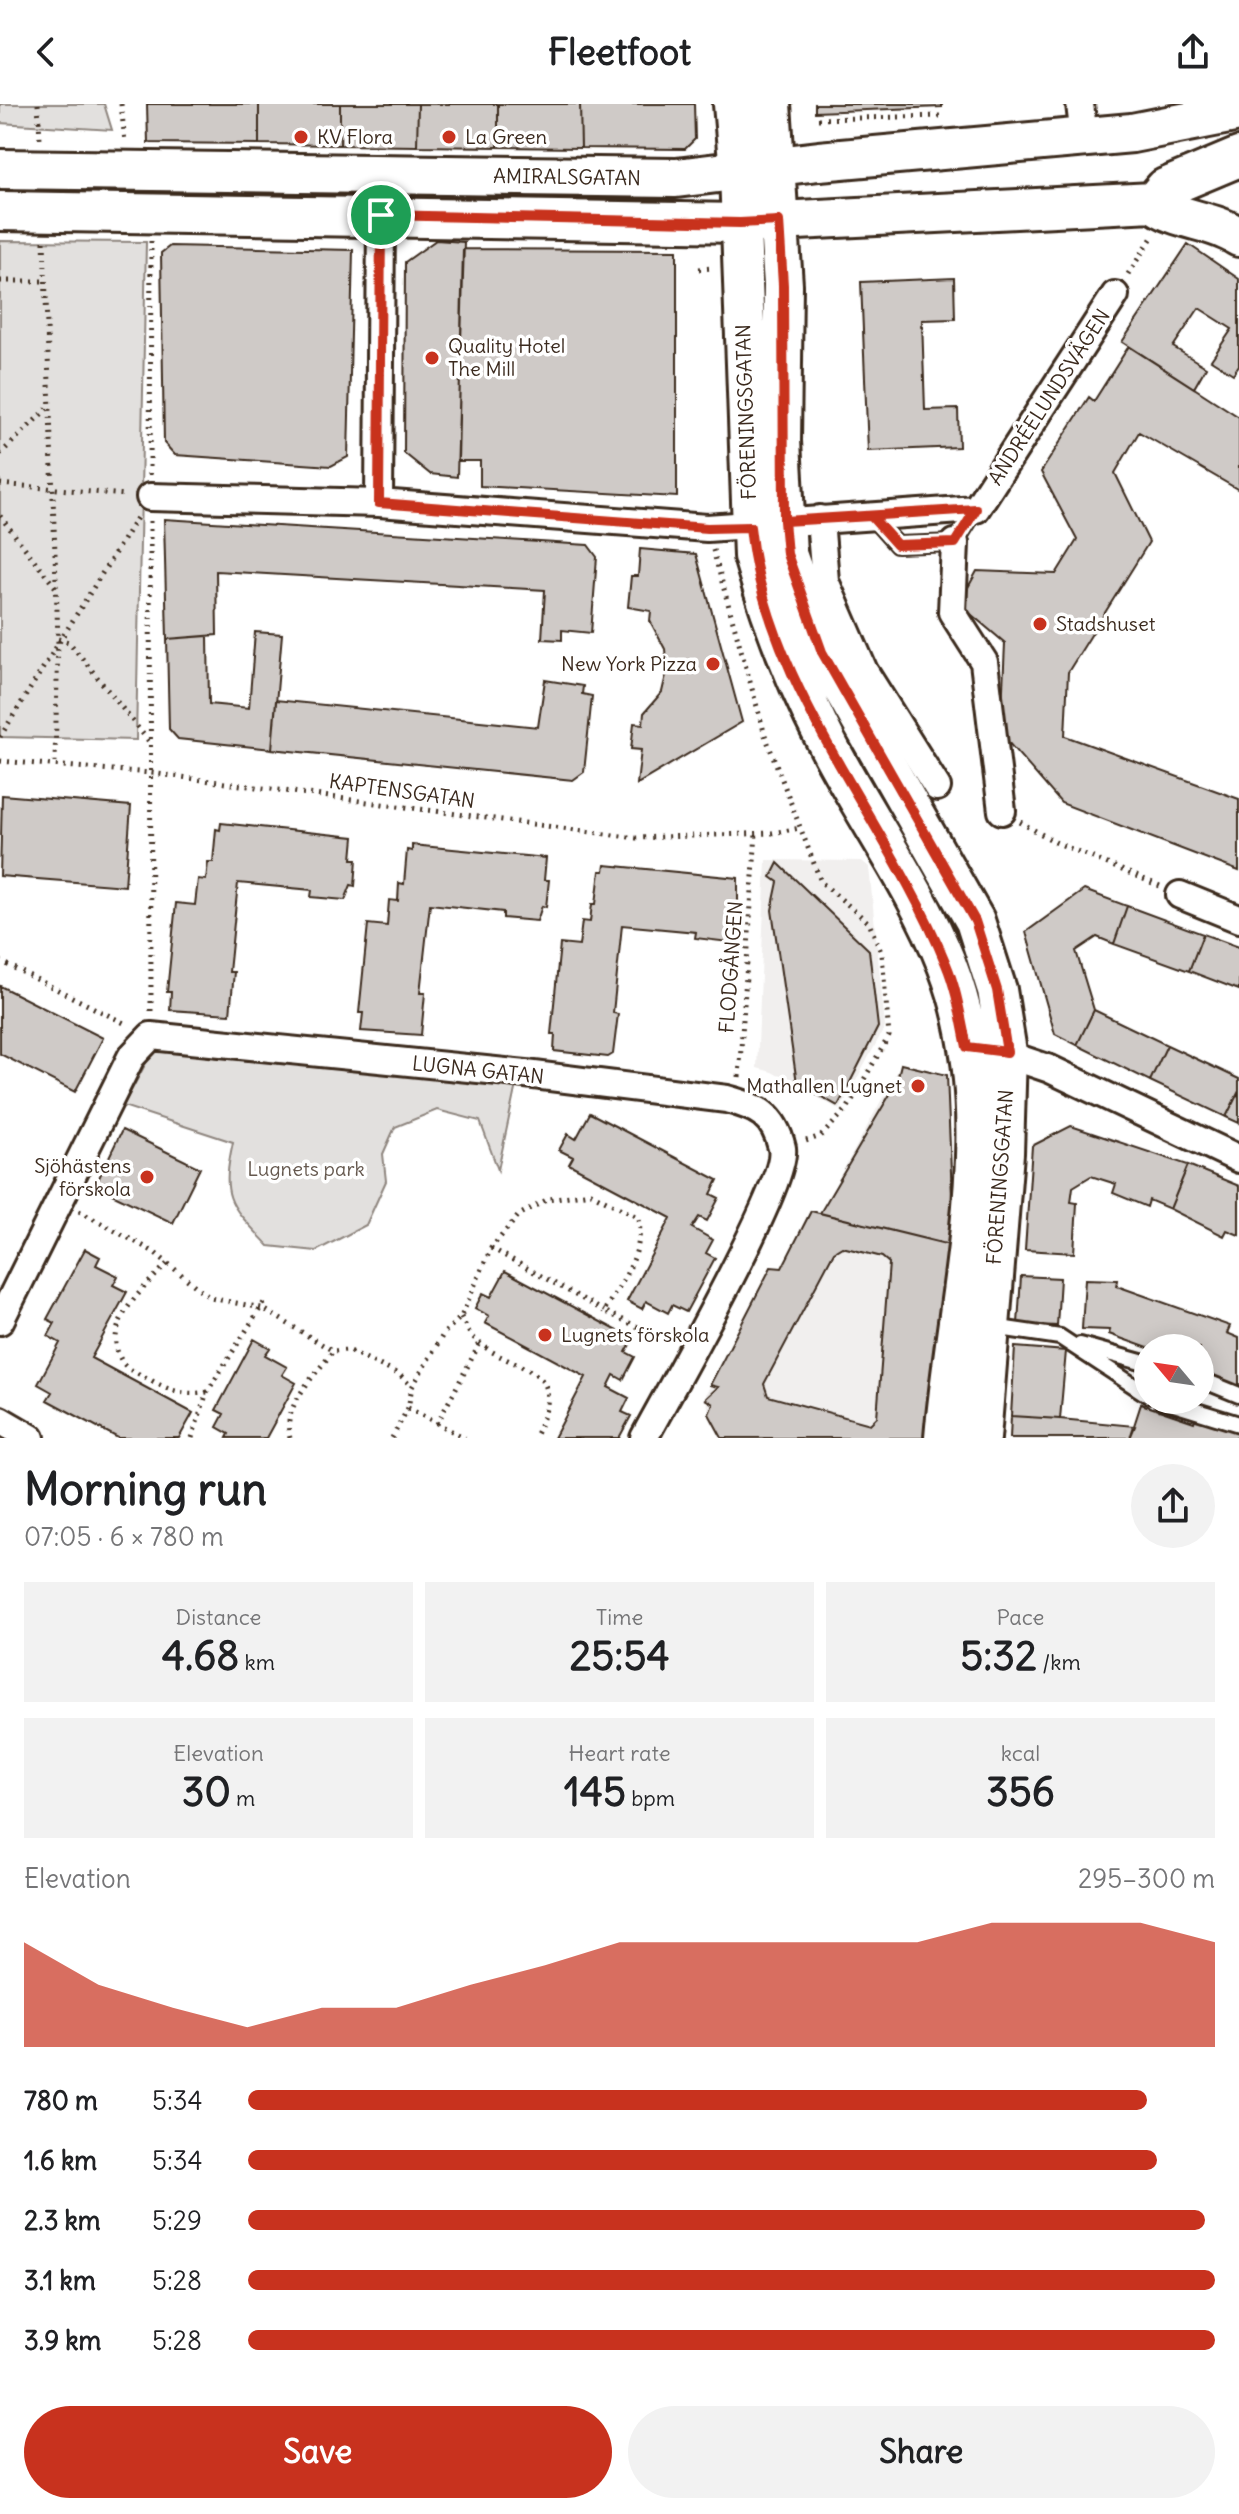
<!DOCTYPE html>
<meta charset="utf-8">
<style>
:root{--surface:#fff;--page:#f2f2f2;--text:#202124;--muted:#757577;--accent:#c8321e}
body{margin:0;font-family:Delius,sans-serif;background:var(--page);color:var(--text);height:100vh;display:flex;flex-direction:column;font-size:30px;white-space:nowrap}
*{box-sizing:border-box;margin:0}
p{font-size:26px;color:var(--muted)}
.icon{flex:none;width:44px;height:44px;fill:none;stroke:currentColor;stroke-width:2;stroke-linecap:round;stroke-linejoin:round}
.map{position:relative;height:1334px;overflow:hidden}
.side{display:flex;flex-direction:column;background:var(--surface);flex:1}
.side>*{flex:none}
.needle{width:52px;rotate:299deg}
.fabs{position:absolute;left:1134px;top:1230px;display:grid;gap:16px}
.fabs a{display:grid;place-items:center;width:80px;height:80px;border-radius:50%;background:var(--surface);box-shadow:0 4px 20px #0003;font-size:40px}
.pin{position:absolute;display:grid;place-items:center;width:68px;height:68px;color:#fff;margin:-34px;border:4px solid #fff;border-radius:50%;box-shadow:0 2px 8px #0007}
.round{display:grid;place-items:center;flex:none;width:84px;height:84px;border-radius:42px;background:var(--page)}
.head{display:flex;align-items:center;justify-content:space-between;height:136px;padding:0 24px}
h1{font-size:44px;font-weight:800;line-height:60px}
.stats{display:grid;grid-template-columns:repeat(3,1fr);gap:12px;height:136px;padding:8px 24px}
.stats div{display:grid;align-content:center;border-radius:0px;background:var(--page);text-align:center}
.stats b{font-size:40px;font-weight:800}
.stats small{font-size:22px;font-weight:400}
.stats p{font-size:22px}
.chart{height:224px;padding:16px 24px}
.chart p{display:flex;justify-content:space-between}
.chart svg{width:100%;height:144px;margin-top:8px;fill:var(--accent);opacity:.7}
.action{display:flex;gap:16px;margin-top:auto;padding:16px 24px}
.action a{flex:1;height:92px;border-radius:48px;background:var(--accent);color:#fff;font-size:32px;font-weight:800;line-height:92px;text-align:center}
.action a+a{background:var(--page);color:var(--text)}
ul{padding:0 24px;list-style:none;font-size:26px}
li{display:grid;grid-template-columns:128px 96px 1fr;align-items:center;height:60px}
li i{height:20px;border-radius:10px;background:var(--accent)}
header{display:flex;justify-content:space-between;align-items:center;height:104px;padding:0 24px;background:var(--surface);font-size:36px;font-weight:800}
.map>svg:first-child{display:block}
.built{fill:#f1efee}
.green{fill:#e2e0de;stroke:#8e857e;stroke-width:2}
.building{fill:#cfcac7;stroke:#3b2a1e;stroke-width:2;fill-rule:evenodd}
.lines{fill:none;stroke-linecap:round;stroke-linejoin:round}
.lane-casing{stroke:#3b2a1e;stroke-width:20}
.street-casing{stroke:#3b2a1e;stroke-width:32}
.secondary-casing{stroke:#3b2a1e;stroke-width:44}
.path{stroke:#3b2a1e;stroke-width:5;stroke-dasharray:2 6;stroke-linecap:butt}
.lane{stroke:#fff;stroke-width:14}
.street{stroke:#fff;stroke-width:26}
.secondary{stroke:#fff;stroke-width:38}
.route-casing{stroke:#fff;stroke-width:16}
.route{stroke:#c8321e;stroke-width:10}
.poi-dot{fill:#c8321e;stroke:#fff;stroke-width:3}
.labels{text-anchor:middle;stroke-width:7;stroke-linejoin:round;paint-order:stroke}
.poi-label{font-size:20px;fill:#3b2a1e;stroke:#fff;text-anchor:start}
.street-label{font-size:20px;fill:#3b2a1e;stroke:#fff}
.park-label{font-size:20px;fill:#65584e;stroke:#fff}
</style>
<header><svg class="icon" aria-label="back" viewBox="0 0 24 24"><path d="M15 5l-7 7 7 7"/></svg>Fleetfoot<svg class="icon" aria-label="share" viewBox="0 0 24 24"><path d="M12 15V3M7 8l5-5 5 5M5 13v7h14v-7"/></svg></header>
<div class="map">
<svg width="1239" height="1334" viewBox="0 0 1239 1334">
<rect width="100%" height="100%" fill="#fff"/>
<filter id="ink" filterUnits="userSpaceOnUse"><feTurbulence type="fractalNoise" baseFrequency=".0125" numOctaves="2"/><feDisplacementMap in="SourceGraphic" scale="16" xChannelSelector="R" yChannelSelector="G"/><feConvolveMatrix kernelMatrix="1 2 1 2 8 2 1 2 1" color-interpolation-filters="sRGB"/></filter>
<g filter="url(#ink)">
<path class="built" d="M766,756L862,757L869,763L885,923L840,1006L772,968L757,964Z
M901,960L947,971L954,1142L929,1334H722L709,1310L706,1290L771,1163L782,1164L811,1107L820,1109Z"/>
<path class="green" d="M0,0H104L112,26L0,19Z
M0,137L146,138L136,636L0,633Z
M155,942L517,976L498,1066L480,1017L437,1006L395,1023L383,1050L386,1077L366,1121L316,1147L269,1142C230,1101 220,1096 233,1038L123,1002Z"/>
<path class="building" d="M147,0H259V40L148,39Z
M259,0H340V41L259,40Z
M340,0H418L417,42L340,41Z
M418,0H498V43L417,42Z
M498,0H580L581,44L498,43Z
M580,0H694L695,35L685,45L581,44Z
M815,0H942V3L815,8Z
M436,136L464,138L457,373L430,370L404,349L405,158Z
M1188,140L1239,175V261L1233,270L1211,256L1232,225L1199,204L1173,243L1206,263L1194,284L1122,238Z
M170,142L353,146L348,353L331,362L175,351L164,339L161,149Z
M463,145L677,146V393L480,382V357H458Z
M954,174L955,215L922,216L925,306L958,305L959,343L868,347L861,178Z
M1129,242L1239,313V386L1139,328L1115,369L1149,438L1068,568L1065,632L1239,695V767L1061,699L1001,630L1005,539L959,500L977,467L1056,470L1077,436L1041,368L1089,293L1094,297Z
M164,415L588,441L597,453L591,529L562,526V536L542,535L545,486L216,467L217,531L167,535Z
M640,445L696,450L742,618L637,680L641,646L631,645L634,619L643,620L644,609L662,588L667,567L665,545L650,517L651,507L628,503L631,472H638Z
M255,528L282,530L272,645L178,635L169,625L167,535L208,532L209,600L249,604Z
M545,576L583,582L582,590L592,592L584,668L573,676L272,645L276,596L538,623Z
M2,691L131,702L125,782L0,772Z
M221,719L354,733L352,755H357L355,782L351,781L345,796L311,793L312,786L238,779L229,868H234L230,910L170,906L171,888H167L176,799L195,801L198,775L206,776L208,758H213L216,725L220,726Z
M412,741L546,754L544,776H549L546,803L542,802L537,817L503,814V808L430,800L420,889H425L421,931L361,927L363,909H359L368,820L387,822L389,796L398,797L399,779L404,780L407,746L412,747Z
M778,759L869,846L878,923L838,1002L797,979L772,806L778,778L771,773Z
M605,761L738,774V823H735L729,838L695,834L696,828L622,821L613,909L618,910L613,950L608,953L554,947L555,930H551L560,840L579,842L582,817L590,818L592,800H596L600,767H604Z
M1084,786L1127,802L1114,840L1097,833L1076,847L1094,906L1077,941L1055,930L1026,828Z
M1127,802L1203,830L1189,867L1114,840Z
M1203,830L1239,843V886L1189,867Z
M0,882L103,934L75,988L0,950Z
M1094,906L1167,941L1150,977L1077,941Z
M1167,941L1239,975V987L1226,1013L1150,977Z
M901,960L947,971L954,1142L820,1109L896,980Z
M1239,987V1019L1226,1013Z
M590,1009L718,1076L711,1090L719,1094L707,1117L699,1113L692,1124L713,1136L706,1149L715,1154L686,1208L672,1201L668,1209L646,1197L642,1205L627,1197L671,1114L569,1060L573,1053L559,1046L568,1030L576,1035Z
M1071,1022L1188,1061L1170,1105L1149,1096L1147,1103L1113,1089L1116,1080L1091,1072L1073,1083L1071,1098L1077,1099L1074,1149L1025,1146L1032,1042Z
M122,1026L200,1064L173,1119L95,1082Z
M1188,1061L1239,1082V1131L1227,1126L1224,1132L1170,1105Z
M811,1107L954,1142L928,1334H722L709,1310L713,1300L705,1295L718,1283L710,1281L771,1163L782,1164ZM842,1143L882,1153L889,1159L877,1313L870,1320L768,1292L764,1280L834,1148Z
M85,1145L100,1153L96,1161L118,1172L113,1181L127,1188L91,1254L193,1309L179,1334H118L47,1296L52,1288L38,1280L60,1239L48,1232L55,1219L47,1215Z
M505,1167L633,1235L626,1248L635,1253L623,1276L614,1271L608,1283L629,1294L622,1308L631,1312L619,1334H554L586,1273L485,1219L489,1212L475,1204L483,1189L491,1193Z
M1021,1172L1060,1174L1057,1222L1018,1220Z
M1085,1175L1118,1176L1117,1182L1230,1222L1227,1229L1239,1234V1286L1208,1275L1211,1267L1200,1263V1244H1148L1109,1230L1110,1226L1082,1225Z
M254,1235L270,1244L265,1251L287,1263L282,1271L296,1279L266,1334H227L229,1330L217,1323L224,1310L216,1306Z
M1015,1243L1066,1247L1060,1315L1011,1312Z
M1141,1300L1194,1318L1197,1310L1239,1325V1334H1130Z
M1011,1312L1060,1315L1135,1322L1130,1334H1010Z"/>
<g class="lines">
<defs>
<path id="lane" d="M871,412L897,441L955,439L976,405
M993,1223L1060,1233L1148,1291
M1080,1241L1148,1260
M1200,1275L1239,1291
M1161,1296L1239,1320"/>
<path id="street" d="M1080,0L1084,34
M150,393L379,399L707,424L976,405L1115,191
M379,399L381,111
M820,415L825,477L864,567L937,683
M955,439L952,508L984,558L1002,707
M1180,791L1239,815
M994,946L1050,965L1239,1055
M0,1217L131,953L151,932L526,970L727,995C757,1003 774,1010 782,1044C789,1078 667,1291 644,1334
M0,1316L31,1334"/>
<path id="secondary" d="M733,0L739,68L753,452C772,519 797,581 829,643C867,716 917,784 947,861C1006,1012 957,1180 944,1334
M771,0L783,181L781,337L787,450L822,548L975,817L997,886L1007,948L1004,1049L981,1334
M0,65L676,74L819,57L1132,29L1239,8
M1153,98C1177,117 1212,115 1239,133
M0,107L740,119L1153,98L1165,84L1239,53"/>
</defs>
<use href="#lane" class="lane-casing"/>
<use href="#street" class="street-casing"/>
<use href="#secondary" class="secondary-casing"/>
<path class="path" d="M38,0L40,35
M121,0L125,38
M818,15L941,12
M44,137L58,535L55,658
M699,165L714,164
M1128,170L1153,132
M0,177H46
M0,350L50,302
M150,371L151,137
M0,380L126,391
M0,412L56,484
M150,417L151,907
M713,446L765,631L821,778L869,819L882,850L889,932L847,1005L821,1032L806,1037
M58,535L69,538L151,640
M0,633L138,412
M0,657L151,669L636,734L772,729L800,724
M1020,718L1055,738L1160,782
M0,857L128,921
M739,973L756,729
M79,1107L154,1148L210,1194L262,1204L333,1247L348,1246L400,1271L412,1283L444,1229L461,1213L491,1144L519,1111L548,1095L591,1089L639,1114C644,1150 622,1177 604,1207L670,1238
M491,1144L604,1207
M167,1160C145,1183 98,1222 123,1259C128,1266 142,1271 149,1275C169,1287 185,1292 207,1288
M461,1213C465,1220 468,1229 474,1234C514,1273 575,1256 534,1334
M408,1304L465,1334
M437,1320L480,1239
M192,1334L207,1288L265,1197
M290,1334C281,1302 316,1271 333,1247
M392,1334L408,1304L412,1283"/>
<use href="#lane" class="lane"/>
<use href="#street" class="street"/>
<use href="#secondary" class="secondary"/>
</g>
</g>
<g class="lines" filter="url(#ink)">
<defs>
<path id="route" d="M381,111L379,399L707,424L750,423C767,586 886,713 946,860C957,886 961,915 967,943L1007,948L997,886L975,817L822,548L787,450L784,417L976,405L955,439L897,441L871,412L784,417L783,181L779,117L740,119L381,111"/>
</defs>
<use href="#route" class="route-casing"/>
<use href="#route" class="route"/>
</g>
<g class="poi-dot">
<circle cx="301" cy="33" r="8"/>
<circle cx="449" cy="33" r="8"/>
<circle cx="432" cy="254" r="8"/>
<circle cx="1040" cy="520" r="8"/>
<circle cx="713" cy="560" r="8"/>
<circle cx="918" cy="982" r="8"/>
<circle cx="147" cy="1073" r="8"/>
<circle cx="545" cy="1231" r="8"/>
</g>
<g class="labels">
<g class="poi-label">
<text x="317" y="40">KV Flora</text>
<text x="465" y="40">La Green</text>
<text x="448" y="249">Quality Hotel<tspan x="448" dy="23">The Mill</tspan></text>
<text x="1056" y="527">Stadshuset</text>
<text x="697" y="567" text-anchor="end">New York Pizza</text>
<text x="902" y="989" text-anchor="end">Mathallen Lugnet</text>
<text x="131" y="1069" text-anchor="end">Sjöhästens<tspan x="131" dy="23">förskola</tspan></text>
<text x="561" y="1238">Lugnets förskola</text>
</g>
<g class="street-label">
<text transform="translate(567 73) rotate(1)" y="7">AMIRALSGATAN</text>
<text transform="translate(1049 293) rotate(-57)" y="7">ANDRÉELUNDSVÄGEN</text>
<text transform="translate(746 308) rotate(-92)" y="7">FÖRENINGSGATAN</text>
<text transform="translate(402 687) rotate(8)" y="7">KAPTENSGATAN</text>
<text transform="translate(731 863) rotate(-86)" y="7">FLODGÅNGEN</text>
<text transform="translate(478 966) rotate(6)" y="7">LUGNA GATAN</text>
<text transform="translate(1000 1073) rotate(-86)" y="7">FÖRENINGSGATAN</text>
</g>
<g class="park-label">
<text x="306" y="1072">Lugnets park</text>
</g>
</g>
</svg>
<div class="fabs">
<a><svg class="needle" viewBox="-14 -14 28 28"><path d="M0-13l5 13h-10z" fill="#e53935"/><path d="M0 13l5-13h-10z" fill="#757577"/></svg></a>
</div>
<div class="pin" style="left:381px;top:111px;background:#1e9e55"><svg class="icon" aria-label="arrive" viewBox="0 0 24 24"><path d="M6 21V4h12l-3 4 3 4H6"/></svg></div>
</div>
<section class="side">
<div class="head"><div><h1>Morning run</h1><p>07:05 · 6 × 780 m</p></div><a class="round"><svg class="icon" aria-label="share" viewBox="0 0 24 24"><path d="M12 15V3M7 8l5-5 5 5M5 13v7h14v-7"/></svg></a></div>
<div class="stats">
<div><p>Distance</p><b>4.68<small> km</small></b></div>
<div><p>Time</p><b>25:54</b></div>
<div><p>Pace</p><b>5:32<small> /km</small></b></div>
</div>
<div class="stats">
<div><p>Elevation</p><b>30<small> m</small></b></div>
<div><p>Heart rate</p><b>145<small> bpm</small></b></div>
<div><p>kcal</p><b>356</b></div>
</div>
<div class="chart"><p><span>Elevation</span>295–300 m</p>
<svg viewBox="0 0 160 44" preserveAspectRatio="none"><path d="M0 44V12L10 25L20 32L30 38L40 32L50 32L60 25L70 19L80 12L90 12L100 12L110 12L120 12L130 6L140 6L150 6L160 12V44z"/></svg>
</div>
<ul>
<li><b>780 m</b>5:34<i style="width:93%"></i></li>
<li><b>1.6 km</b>5:34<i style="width:94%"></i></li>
<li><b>2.3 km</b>5:29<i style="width:99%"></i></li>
<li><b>3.1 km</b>5:28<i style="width:100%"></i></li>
<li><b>3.9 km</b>5:28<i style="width:100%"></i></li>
</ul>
<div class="action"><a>Save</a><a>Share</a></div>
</section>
